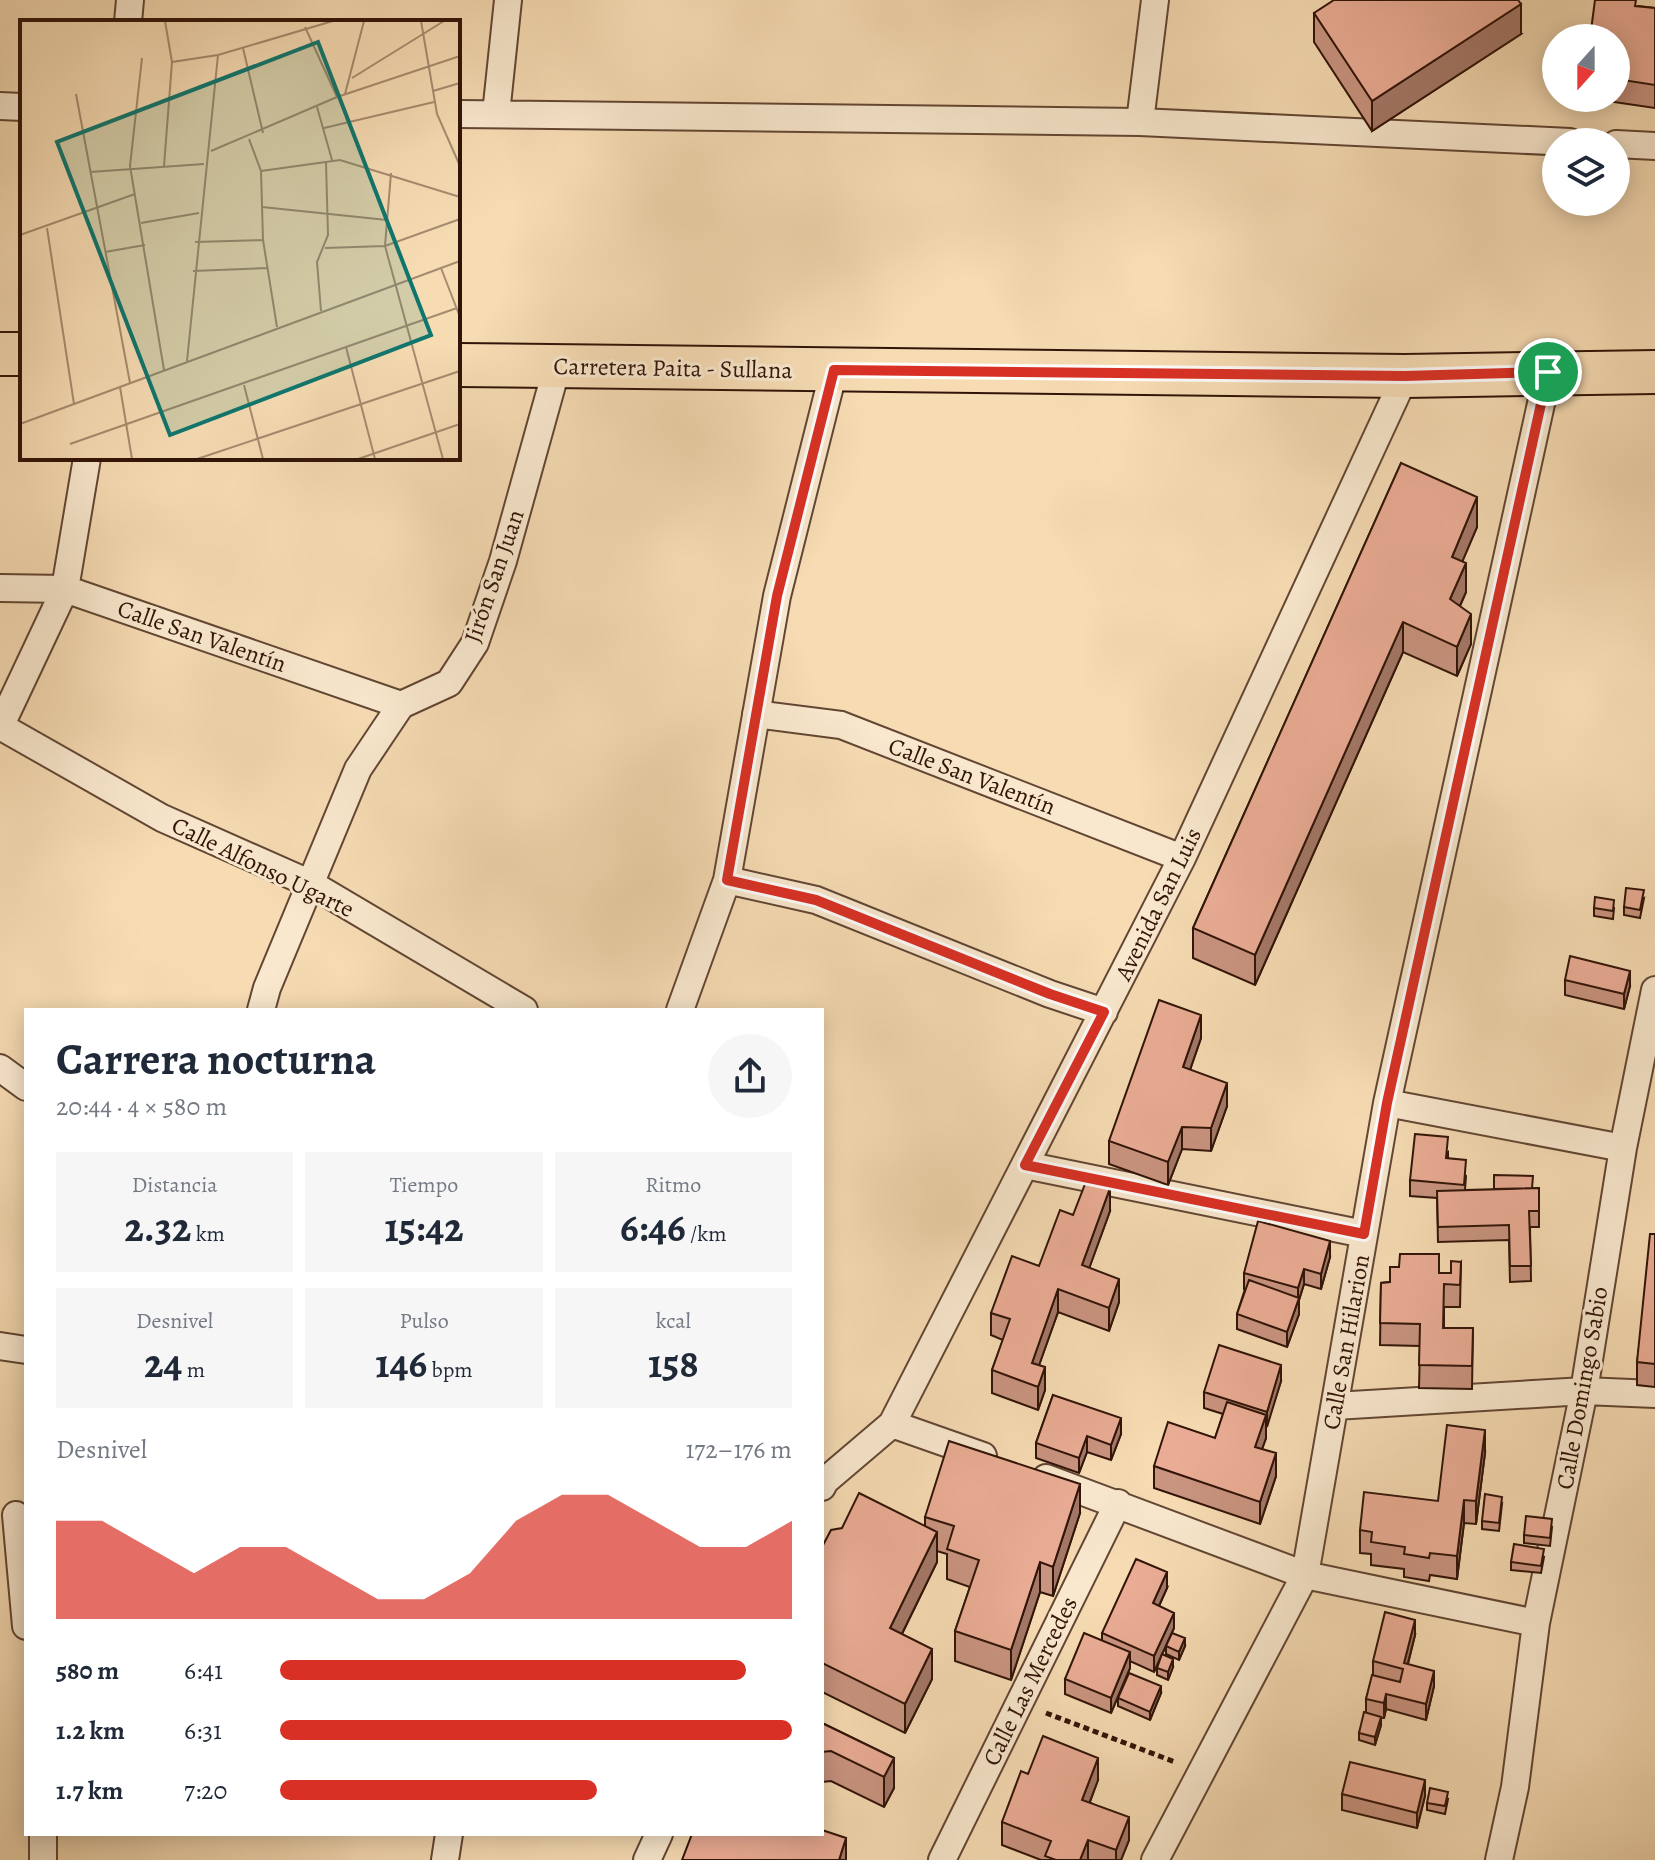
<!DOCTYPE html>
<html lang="es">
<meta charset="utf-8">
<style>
:root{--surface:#fff;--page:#f6f6f7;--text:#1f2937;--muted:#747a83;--accent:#d93025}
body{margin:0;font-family:Alegreya,serif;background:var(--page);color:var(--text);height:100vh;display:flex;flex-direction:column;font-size:30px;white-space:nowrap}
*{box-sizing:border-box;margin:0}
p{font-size:26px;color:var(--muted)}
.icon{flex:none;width:44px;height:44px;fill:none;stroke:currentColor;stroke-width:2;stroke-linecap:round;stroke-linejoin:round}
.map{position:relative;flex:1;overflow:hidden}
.drawer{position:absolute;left:24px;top:1008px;width:800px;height:828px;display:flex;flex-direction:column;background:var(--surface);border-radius:0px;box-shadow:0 4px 20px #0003}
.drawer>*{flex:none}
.needle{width:52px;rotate:201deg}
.tools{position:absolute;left:1542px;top:24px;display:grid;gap:16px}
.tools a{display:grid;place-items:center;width:88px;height:88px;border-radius:50%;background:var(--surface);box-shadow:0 4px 20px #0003;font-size:40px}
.pin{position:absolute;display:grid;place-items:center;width:68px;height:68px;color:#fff;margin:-34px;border:4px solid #fff;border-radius:50%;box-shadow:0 2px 8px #0007}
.round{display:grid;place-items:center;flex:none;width:84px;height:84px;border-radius:42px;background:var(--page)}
.head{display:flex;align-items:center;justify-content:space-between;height:136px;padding:0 32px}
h1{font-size:44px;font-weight:700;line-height:60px}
.stats{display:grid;grid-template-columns:repeat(3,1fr);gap:12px;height:136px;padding:8px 32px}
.stats div{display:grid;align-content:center;border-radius:0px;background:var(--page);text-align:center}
.stats b{font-size:40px;font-weight:700}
.stats small{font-size:22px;font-weight:400}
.stats p{font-size:22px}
.chart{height:224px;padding:16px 32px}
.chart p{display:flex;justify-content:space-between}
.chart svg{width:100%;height:144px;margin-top:8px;fill:var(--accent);opacity:.7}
ul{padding:0 32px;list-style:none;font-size:26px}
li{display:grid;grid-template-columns:128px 96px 1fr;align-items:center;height:60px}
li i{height:20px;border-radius:10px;background:var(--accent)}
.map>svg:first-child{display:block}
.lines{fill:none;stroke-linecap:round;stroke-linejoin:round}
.street-casing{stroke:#624633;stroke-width:30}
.primary-casing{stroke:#311408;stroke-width:46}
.path{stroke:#311408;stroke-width:5;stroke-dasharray:6 4;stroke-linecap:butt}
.street{stroke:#f9e8ce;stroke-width:26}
.primary{stroke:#f6dbb3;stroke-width:42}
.wall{fill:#c99480;stroke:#311408;stroke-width:2}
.shaded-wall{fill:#a47868;stroke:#311408;stroke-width:2}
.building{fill:#eaac95;stroke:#311408;stroke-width:2}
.route-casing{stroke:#fff;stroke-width:16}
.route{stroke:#d93025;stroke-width:10}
.labels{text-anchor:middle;stroke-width:6;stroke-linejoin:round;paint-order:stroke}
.street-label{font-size:24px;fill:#311408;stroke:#f9e8ce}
.inset-road{fill:none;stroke:#a78b6f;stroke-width:2}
.view{fill:#0f766e;fill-opacity:0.15;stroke:#0f766e;stroke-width:4}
.inset-edge{fill:none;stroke:#311408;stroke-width:4}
</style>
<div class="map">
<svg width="1655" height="1860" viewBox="0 0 1655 1860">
<rect width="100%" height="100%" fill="#f6dbb3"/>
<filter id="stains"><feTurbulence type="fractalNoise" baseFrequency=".0025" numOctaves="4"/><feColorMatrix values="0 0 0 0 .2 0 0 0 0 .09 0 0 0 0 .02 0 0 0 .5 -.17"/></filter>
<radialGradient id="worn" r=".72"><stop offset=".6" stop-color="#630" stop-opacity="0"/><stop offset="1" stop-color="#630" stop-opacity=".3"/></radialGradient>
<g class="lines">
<defs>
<path id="street" d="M128,22L130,0
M0,106L22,107
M458,114L1140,122L1570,142
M496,114L508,0
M1140,122L1155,0
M1616,144L1655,146
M0,588L65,589L401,705
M756,714L841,725L1182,858
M0,726L162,818L311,884L524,1010
M0,727L65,589L87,458
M727,880L816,900L1050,994L1104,1012
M261,1010L267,988L358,769L401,705L449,683L475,643L503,561L557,367
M680,1010L727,880L777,596L834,370
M0,1068L26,1087
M1387,1103L1623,1148
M1025,1165L1364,1234
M0,1346L26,1350
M1335,1406L1584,1391L1655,1394
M892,1424L983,1456
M1046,1478L1305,1575L1536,1623
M822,1487L825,1481L892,1424L1182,858L1405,376
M16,1515L26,1626
M43,1834V1860
M445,1860L449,1834
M647,1860L659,1834
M942,1860L1118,1503
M1155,1860L1305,1575L1387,1103L1548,372
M1499,1860L1515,1787L1536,1623L1584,1391L1623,1148L1655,990"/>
<path id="primary" d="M0,354H22
M458,365L1405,376L1655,372"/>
</defs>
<use href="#street" class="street-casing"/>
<use href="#primary" class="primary-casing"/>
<path class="path" d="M1046,1713L1175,1762"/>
<use href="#street" class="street"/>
<use href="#primary" class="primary"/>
</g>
<path class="wall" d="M1638,6L1655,8V108L1587,98H1616V38Z
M1314,13L1521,34L1372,131L1314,42Z
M1401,463L1477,527L1462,561L1466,592L1460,606L1471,644L1457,676L1403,652L1255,985L1193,958V928Z
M1644,898L1640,918L1624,915V907Z
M1594,908H1614L1613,919L1594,916Z
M1565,980L1630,986L1624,1009L1565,995Z
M1201,1038L1190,1070L1227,1106L1211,1151L1182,1149L1168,1185L1109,1164V1141Z
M1448,1152V1159L1466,1176L1465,1190L1539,1188V1227H1530L1531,1281L1510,1282L1509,1240L1438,1242L1437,1198L1410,1196V1180Z
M1110,1211L1089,1268L1119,1302L1109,1331L1058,1312L1039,1365L1045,1390L1038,1410L992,1393V1370L1003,1340L991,1335V1313L1039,1266L1073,1215Z
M1655,1234V1387L1637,1385V1362Z
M1330,1257L1321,1289L1304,1284L1299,1300V1314L1287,1347L1237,1329V1314L1245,1289H1244V1273Z
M1461,1262L1460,1307H1444V1328H1473L1472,1389L1419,1388L1420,1346L1380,1345L1381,1283L1390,1282L1451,1273Z
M1281,1381L1266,1427V1438L1262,1449L1276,1476L1260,1524L1154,1488V1466L1215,1438L1223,1414L1204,1408V1392Z
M1053,1395L1121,1434L1111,1460L1087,1452L1079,1473L1036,1458V1443Z
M1485,1453L1476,1524L1464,1523L1457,1579L1430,1575L1429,1581L1404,1577V1569L1371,1565V1554L1360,1553V1530L1438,1501Z
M1502,1504L1499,1531L1482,1529V1521Z
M1080,1513L1053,1596L1040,1592L1011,1680L955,1661V1631L970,1587L947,1579V1554L937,1551V1562L902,1634L932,1679L905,1733L822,1692V1547L925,1526V1517Z
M1552,1527L1550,1546L1524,1543V1535Z
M1544,1557L1541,1573L1511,1570V1562Z
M1167,1588L1159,1606L1174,1628L1154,1672L1130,1661V1668L1111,1713L1065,1694V1679L1102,1641V1633Z
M1415,1635L1408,1664L1434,1686L1426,1720L1386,1709L1384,1718H1381V1725L1375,1745L1359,1740V1733L1366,1713V1699L1373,1675V1661Z
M1166,1646H1185L1179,1660L1166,1654Z
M1173,1667L1168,1680L1157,1675V1668Z
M1161,1693L1150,1720L1118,1706V1698Z
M822,1723L894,1758V1788L884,1807L831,1781L822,1782Z
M1028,1774L1098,1780L1090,1802L1129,1840L1121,1860H1041L1002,1845V1822Z
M1342,1794L1425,1796L1417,1828L1342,1810Z
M1448,1799L1445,1814L1427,1810V1803Z"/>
<path class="shaded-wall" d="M1521,4V34L1372,131V101Z
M1477,497V527L1452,586V557Z
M1466,563V592L1450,628V599Z
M1471,614V644L1457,676V647Z
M1403,622V652L1255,985V955Z
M1630,971V986L1624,1009V994Z
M1201,1015V1038L1183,1090V1067Z
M1227,1083V1106L1211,1151V1128Z
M1182,1127V1149L1168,1185V1162Z
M1110,1188V1211L1082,1288V1265Z
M1330,1241V1257L1321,1289V1274Z
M1304,1269V1284L1299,1300V1314L1287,1347V1332L1298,1301V1288Z
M1119,1279V1302L1109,1331V1308Z
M1058,1289V1312L1032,1385V1363Z
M1281,1365V1381L1267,1427V1412Z
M1045,1367V1390L1038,1410V1387Z
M1266,1415V1438L1255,1469V1447Z
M1121,1418V1434L1111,1460V1445Z
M1485,1430V1453L1476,1524V1501Z
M1087,1436V1452L1079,1473V1458Z
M1276,1453V1476L1260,1524V1502Z
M1080,1484V1513L1053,1596V1567Z
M1464,1500V1523L1457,1579V1556Z
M937,1532V1562L890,1658V1628Z
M1040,1562V1592L1011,1680V1650Z
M1167,1572V1588L1153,1619V1603Z
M1174,1613V1628L1154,1672V1656Z
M1415,1620V1635L1404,1678V1663Z
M1185,1638V1646L1179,1660V1652Z
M932,1649V1679L905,1733V1704Z
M1130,1652V1668L1111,1713V1698Z
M1173,1659V1667L1168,1680V1672Z
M1434,1671V1686L1426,1720V1704Z
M1161,1686V1693L1150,1720V1712Z
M1386,1694V1709L1384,1718V1703Z
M1381,1717V1725L1375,1745V1737Z
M894,1758V1788L884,1807V1777Z
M1098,1758V1780L1082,1822V1800Z
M1425,1780V1796L1417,1828V1813Z
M1129,1817V1840L1121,1860H1116V1850Z
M846,1838V1860H839Z
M1088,1840V1860H1080Z"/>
<path class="building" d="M1334,0H1518L1521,4L1372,101L1314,13Z
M1595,0H1636L1635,6L1655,8V85L1616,79V38H1590Z
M1401,463L1477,497L1452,557L1466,563L1450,599L1471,614L1457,647L1403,622L1255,955L1193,928Z
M1626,888L1644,890L1640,910L1624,907Z
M1595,897L1614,900L1613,911L1594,908Z
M1570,956L1630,971L1624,994L1565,980Z
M1159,1000L1201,1015L1183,1067L1227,1083L1211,1128L1182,1127L1168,1162L1109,1141Z
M1415,1134L1448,1137L1446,1158L1466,1160L1464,1185L1410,1180Z
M1494,1175L1533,1176L1532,1188L1494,1189Z
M1087,1179L1110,1188L1082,1265L1119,1279L1109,1308L1058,1289L1032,1363L1045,1367L1038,1387L992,1370L1010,1319L991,1313L1012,1256L1039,1266L1060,1210L1073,1215Z
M1539,1188V1211H1529L1531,1266H1510L1509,1225L1438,1227L1437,1191Z
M1258,1221L1330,1241L1321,1274L1304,1269L1298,1288L1244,1273Z
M1650,1234H1655V1364L1637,1362Z
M1400,1254H1439V1273H1451V1261L1461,1262L1460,1285L1444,1284L1443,1328H1473L1472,1366L1419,1365L1420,1324L1380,1323L1381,1283L1390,1282V1267H1399Z
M1249,1280L1299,1298L1287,1332L1237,1314Z
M1219,1345L1281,1365L1267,1412L1204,1392Z
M1053,1395L1121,1418L1111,1445L1087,1436L1079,1458L1036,1443Z
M1227,1402L1266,1415L1255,1447L1276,1453L1260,1502L1154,1466L1168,1422L1215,1438Z
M1447,1425L1485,1430L1476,1501L1464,1500L1457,1556L1430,1553L1429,1558L1404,1554L1405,1547L1371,1542L1372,1532L1360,1530L1364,1492L1438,1501Z
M949,1441L1080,1484L1053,1567L1040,1562L1011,1650L955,1631L979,1560L947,1549L954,1526L925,1517Z
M859,1493L937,1532L890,1628L932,1649L905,1704L822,1663V1547L831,1530L842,1528Z
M1485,1494L1502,1497L1499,1523L1482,1521Z
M1526,1516L1552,1519L1550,1538L1524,1535Z
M1514,1544L1544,1549L1541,1566L1511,1562Z
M1136,1559L1167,1572L1153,1603L1174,1613L1154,1656L1102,1633Z
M1385,1612L1415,1620L1404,1663L1434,1671L1426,1704L1386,1694L1384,1703L1366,1699L1372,1675L1400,1682L1403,1669L1373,1661Z
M1084,1633L1130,1652L1111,1698L1065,1679Z
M1172,1633L1185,1638L1179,1652L1166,1646Z
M1162,1654L1173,1659L1168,1672L1157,1668Z
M1129,1673L1161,1686L1150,1712L1118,1698Z
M1364,1712L1381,1717L1375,1737L1359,1733Z
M822,1723L894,1758L884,1777L831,1751L822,1752Z
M1043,1736L1098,1758L1082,1800L1129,1817L1116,1850L1088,1840L1080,1860H1056L1045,1856L1051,1841L1002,1822L1021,1771L1028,1774Z
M1350,1762L1425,1780L1417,1813L1342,1794Z
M1430,1788L1448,1792L1445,1806L1427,1803Z
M822,1830L846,1838L839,1860H682L692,1834H822Z"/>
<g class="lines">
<defs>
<path id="route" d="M834,370L1405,376L1548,372L1387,1103L1364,1234L1025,1165L1104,1012L1050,994L816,900L727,880L777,596Z"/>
</defs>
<use href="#route" class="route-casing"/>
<use href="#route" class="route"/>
</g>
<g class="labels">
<g class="street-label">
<text transform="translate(673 368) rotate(1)" y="8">Carretera Paita - Sullana</text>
<text transform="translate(494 576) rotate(-71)" y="8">Jirón San Juan</text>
<text transform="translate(202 636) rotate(19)" y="8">Calle San Valentín</text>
<text transform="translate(972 776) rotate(21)" y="8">Calle San Valentín</text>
<text transform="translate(263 867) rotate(26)" y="8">Calle Alfonso Ugarte</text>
<text transform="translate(1158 904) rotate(-64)" y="8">Avenida San Luis</text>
<text transform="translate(1346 1342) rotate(-80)" y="8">Calle San Hilarion</text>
<text transform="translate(1582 1388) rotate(-80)" y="8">Calle Domingo Sabio</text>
<text transform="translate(1030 1681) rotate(-64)" y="8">Calle Las Mercedes</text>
</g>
</g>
<g transform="translate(20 20)">
<rect width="440" height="440" fill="#f6dbb3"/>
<path class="inset-road" d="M401,1L417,94L440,146M285,7L317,77M223,28L243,113M122,38L110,146L144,350M152,42L198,35L313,1M332,58L424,1M413,71L440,63M56,74L110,363M325,74L344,1M297,87L312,140M304,108L414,82M229,119L241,151L243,220L257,307M191,131L317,77L440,36M144,146L152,42L145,1M241,151L320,140L440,177M70,152L184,144M371,153L365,226L423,439M242,187L367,200M121,203L179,193M27,208L54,384M0,215L115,174M175,222L243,220M305,228L365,226L440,199M85,232L125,225M421,248L440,297M173,251L248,248M301,291L297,242L308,215L306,143M326,327L355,439M167,341L198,35M224,365L243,439M100,367L112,439M0,404L440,241M50,424L437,288M177,439L440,351M338,439L440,404"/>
<path class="view" d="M298,22L411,315L150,415L37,122Z"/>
<rect width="440" height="440" class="inset-edge"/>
</g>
<rect width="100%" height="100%" filter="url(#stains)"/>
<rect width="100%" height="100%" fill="url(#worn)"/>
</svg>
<div class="tools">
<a><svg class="needle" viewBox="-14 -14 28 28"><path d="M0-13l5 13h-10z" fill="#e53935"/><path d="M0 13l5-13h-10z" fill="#747a83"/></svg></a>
<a><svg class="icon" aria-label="layers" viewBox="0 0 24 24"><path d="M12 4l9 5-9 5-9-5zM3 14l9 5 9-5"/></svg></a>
</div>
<div class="pin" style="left:1548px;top:372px;background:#1e9e55"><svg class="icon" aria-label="arrive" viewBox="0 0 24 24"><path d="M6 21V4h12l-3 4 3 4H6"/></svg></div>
<section class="drawer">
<div class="head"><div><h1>Carrera nocturna</h1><p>20:44 · 4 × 580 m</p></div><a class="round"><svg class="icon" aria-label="share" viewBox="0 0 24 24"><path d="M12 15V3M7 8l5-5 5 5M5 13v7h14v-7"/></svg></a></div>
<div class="stats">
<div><p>Distancia</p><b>2.32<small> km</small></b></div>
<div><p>Tiempo</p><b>15:42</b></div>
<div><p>Ritmo</p><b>6:46<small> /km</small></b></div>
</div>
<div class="stats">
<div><p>Desnivel</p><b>24<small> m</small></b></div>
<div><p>Pulso</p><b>146<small> bpm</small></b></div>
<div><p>kcal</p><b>158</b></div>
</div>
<div class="chart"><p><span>Desnivel</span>172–176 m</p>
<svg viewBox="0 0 160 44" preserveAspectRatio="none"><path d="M0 44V14L10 14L20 22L30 30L40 22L50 22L60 30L70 38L80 38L90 30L100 14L110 6L120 6L130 14L140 22L150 22L160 14V44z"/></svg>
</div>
<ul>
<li><b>580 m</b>6:41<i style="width:91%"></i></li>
<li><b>1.2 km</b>6:31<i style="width:100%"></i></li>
<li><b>1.7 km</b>7:20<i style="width:62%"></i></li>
</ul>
</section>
</div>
